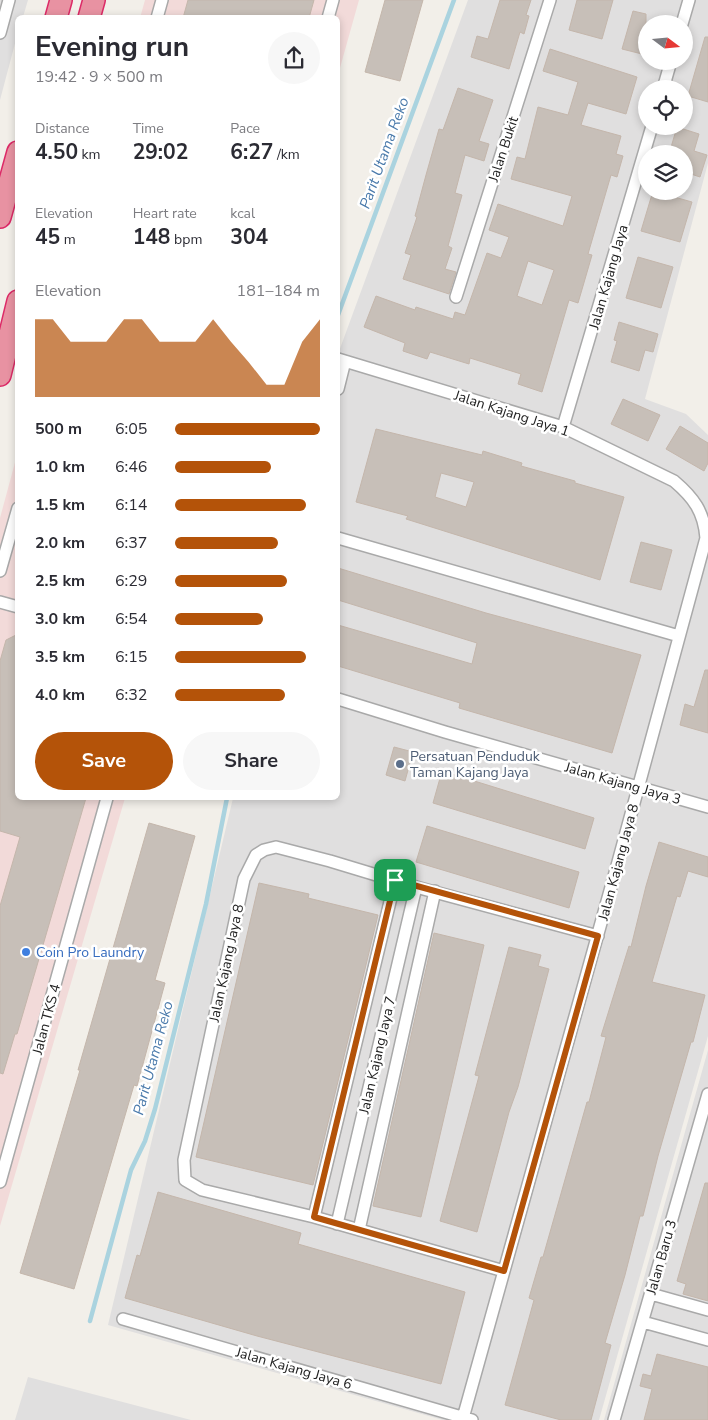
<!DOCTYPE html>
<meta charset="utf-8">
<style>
:root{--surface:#fff;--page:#f7f7f7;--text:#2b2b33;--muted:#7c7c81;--accent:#b45309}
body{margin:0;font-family:"Nunito Sans",sans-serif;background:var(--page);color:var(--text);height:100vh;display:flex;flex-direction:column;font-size:19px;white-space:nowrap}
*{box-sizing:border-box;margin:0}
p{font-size:16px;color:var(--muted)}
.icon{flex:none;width:28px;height:28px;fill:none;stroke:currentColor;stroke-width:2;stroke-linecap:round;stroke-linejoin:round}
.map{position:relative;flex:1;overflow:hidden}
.side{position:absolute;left:15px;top:15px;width:325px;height:785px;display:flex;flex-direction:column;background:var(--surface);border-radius:8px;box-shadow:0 2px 8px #0003}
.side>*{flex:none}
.needle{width:32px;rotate:106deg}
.buttons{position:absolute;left:638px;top:15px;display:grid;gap:10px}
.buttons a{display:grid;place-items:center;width:55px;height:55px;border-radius:50%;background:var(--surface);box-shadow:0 2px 8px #0003;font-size:25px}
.pin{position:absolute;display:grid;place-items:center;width:42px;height:42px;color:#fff;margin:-21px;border-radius:10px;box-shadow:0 2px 8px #0006}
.round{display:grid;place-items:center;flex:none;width:52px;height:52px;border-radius:26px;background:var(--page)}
.overview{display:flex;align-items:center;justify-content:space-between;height:85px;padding:0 20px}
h1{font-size:28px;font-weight:700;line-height:38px}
.metrics{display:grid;grid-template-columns:repeat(3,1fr);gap:8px;height:85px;padding:5px 20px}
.metrics div{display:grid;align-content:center}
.metrics b{font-size:21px;font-weight:700}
.metrics small{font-size:14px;font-weight:400}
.metrics p{font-size:14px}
.chart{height:140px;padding:10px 20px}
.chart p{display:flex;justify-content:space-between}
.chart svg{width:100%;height:90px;margin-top:5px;fill:var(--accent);opacity:.7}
.action{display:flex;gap:10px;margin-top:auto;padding:10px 20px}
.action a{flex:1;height:58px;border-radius:30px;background:var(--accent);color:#fff;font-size:20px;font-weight:700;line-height:58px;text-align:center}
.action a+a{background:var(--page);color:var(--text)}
ul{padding:0 20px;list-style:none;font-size:16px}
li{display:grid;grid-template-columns:80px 60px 1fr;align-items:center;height:38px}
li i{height:12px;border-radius:6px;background:var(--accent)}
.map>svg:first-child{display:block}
.residential{fill:#e0dfdf;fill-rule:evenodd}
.commercial{fill:#f2dad9}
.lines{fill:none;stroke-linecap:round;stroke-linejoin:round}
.stream{stroke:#aad3df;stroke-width:4.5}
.building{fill:#c7bfb8;stroke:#c4b6ab;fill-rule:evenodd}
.street-casing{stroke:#a9a9a9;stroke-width:14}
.highway-casing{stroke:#dc2a67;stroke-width:24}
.street{stroke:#fff;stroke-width:11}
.highway{stroke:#e892a2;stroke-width:21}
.route-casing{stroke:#fff;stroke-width:10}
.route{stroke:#b45309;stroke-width:6}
.service-dot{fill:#5c6f8a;stroke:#fff;stroke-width:2}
.shop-dot{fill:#3f7fe0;stroke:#fff;stroke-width:2}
.labels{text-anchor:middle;stroke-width:5;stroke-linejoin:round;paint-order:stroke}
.street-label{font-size:14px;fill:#222;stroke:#fff}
.service-label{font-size:14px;fill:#4e5e75;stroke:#fff;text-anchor:start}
.shop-label{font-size:14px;fill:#366cbe;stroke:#fff;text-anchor:start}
.water-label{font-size:15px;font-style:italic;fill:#4a7aab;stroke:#fff}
</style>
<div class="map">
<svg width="708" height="1420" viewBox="0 0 708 1420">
<rect width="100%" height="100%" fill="#f2efe9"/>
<path class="residential" d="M0,0H28L23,17L18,18L17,36L0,100Z
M468,0H708V163L645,399L686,414L708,435V1036L599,1420H443L108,1325L233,798H338V354ZM646,24H684V61H646ZM646,89H684V126H646ZM646,154H684V191H646Z
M708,1050V1420H604Z
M28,1377L191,1420H15Z"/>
<path class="commercial" d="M145,0H359L338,75V18H140Z
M17,455L18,798H125L0,1226V518Z"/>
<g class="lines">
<path class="stream" d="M338,315L454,0
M90,1321L131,1170L145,1141L155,1109L206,904L227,798"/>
</g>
<path class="building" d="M188,0H314L309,18H183Z
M385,0H423L400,81L365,72Z
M500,0H531L526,15L529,16L524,34L520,32L509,69L471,57L477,36L488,39Z
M577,0H613L602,39L569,30Z
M633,11L646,14V55L622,49Z
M705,37H708V102L688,96Z
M550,49L637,77L626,114L588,103L581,125L621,136L616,154L623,156L617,177L611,175L588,254L592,255L583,286L578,303L569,300L542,392L518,384L521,374L470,358L469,364L430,352L427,359L403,351L405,343L364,327L376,296L415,310L416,307L453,319L455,312L465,315L487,253L501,258L509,237L489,230L498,204L563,226L572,196L511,179L517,157L525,159L538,107L568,115L578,82L543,71ZM528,261L554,270L542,305L517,296Z
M458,88L493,100L479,141L489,144L484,161L465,155L455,193L462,195L448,246L452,248L445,269L456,272L449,294L403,279L411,255L405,253L417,217L415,216L426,175L439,129L443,130Z
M677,127L699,134L694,151L707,155L700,177L688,173L687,176L684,175V154H669Z
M653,191L692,202L680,242L641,231Z
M638,257L673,267L661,308L626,298Z
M619,322L658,334L653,352L645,350L639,371L611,362L617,341L614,340Z
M623,399L660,415L648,441L611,424Z
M680,426L708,443V463L704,471L666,449Z
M376,429L482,455L483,451L522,463L521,466L575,481V483L624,497L600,580L406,519L408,516L356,502ZM441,473L474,482L466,507L435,497Z
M641,542L672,550L661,590L630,582Z
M338,568L486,613L641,655L612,753L459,708L460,703L338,666V625L472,664L477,643L338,600Z
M18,634V798H86L17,1034H15L3,1074L0,1073V906L20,837L0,831V661L6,640Z
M705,670H708V733L680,725L685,704L694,707Z
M394,747L413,752L405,781L386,775Z
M442,771L594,818L585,849L433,803Z
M149,823L195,836L155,980L165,983L137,1086L134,1085L74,1289L20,1273L80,1070H78Z
M427,826L579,872L569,908L416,862Z
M659,842L708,857V877L688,871L680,897L677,896L652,982L705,995L693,1042H691L658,1156L643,1216H640L625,1275L605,1343L611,1345L591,1420H561L505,1405L534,1300L529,1298L541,1257H543L587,1102H589L606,1037L601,1036L629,946L631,947L646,886Z
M259,883L309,894L308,898L378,915L313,1185L196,1157Z
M434,933L484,945L421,1217L373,1206Z
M509,947L541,955L538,966L549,969L518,1087L509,1112L477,1232L440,1221L479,1076L475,1075Z
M705,1183H708V1301L683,1294L686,1284L677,1281Z
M158,1192L301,1233L298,1244L465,1292L441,1384L257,1336L125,1298L137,1255L140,1256Z
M657,1354L708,1367V1420H644L652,1389L640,1386L643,1374L651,1376Z"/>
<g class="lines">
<defs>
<path id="street" d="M157,18L162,0
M328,18L333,0
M682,24L689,0
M0,33L9,0
M663,89L671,61
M456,297L550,0
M338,359L563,427L674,481C694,498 704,512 706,538L618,862L463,1418
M338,389L345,361
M563,427L652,126
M338,538L679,636
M0,571L18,508
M0,602L18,607
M338,699L445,732L708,807
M0,1182L107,798
M314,1217L395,881
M337,1224L416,887
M359,1230L435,891
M504,1271L314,1217L202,1190L185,1180L184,1160L244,879L256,855L264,850L276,847L330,861L416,887L598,936
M651,1294L708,1310
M123,1319L472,1420
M643,1322L708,1340
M614,1420L708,1094"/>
<path id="highway" d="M56,18L61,0
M89,18L94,0
M0,217L18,152
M0,375L18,301"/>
</defs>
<use href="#street" class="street-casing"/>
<use href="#highway" class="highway-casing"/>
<use href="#street" class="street"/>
<use href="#highway" class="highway"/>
</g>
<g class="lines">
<defs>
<path id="route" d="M395,880L598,936L504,1271L314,1217Z"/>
</defs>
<use href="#route" class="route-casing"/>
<use href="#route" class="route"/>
</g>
<circle class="service-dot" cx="400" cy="764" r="5"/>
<circle class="shop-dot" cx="26" cy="952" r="5"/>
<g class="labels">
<g class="street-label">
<text transform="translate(503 149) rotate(-72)" y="5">Jalan Bukit</text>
<text transform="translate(608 277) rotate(-74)" y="5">Jalan Kajang Jaya</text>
<text transform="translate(512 413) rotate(18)" y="5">Jalan Kajang Jaya 1</text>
<text transform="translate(623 783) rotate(16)" y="5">Jalan Kajang Jaya 3</text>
<text transform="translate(618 862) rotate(-75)" y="5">Jalan Kajang Jaya 8</text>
<text transform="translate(226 963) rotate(-78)" y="5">Jalan Kajang Jaya 8</text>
<text transform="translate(46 1019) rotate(-75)" y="5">Jalan TKS 4</text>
<text transform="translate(377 1055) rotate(-77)" y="5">Jalan Kajang Jaya 7</text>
<text transform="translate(661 1257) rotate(-74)" y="5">Jalan Baru 3</text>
<text transform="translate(294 1368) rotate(16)" y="5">Jalan Kajang Jaya 6</text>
</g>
<g class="service-label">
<text x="410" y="761">Persatuan Penduduk<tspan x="410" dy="16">Taman Kajang Jaya</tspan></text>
</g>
<g class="shop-label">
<text x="36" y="957">Coin Pro Laundry</text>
</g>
<g class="water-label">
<text transform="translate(384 153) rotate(-70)" y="5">Parit Utama Reko</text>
<text transform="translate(153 1058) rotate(-75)" y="5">Parit Utama Reko</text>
</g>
</g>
</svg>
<div class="buttons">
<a><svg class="needle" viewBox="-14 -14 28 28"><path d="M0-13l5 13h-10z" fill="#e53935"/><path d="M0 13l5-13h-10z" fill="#7c7c81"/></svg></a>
<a><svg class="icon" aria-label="locate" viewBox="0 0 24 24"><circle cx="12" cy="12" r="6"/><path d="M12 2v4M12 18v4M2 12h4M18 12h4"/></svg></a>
<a><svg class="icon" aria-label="layers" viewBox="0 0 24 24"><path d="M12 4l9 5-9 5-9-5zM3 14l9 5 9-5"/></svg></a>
</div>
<div class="pin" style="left:395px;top:880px;background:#1e9e55"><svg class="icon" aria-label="arrive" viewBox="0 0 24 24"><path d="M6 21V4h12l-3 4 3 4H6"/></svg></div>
<section class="side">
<div class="overview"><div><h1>Evening run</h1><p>19:42 · 9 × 500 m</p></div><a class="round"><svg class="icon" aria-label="share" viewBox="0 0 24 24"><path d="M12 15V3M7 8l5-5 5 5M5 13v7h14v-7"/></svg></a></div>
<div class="metrics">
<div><p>Distance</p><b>4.50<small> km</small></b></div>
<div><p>Time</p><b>29:02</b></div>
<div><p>Pace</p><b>6:27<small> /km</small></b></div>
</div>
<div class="metrics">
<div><p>Elevation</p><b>45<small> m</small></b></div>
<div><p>Heart rate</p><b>148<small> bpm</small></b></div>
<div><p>kcal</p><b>304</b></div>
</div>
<div class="chart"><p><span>Elevation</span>181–184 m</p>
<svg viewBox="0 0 160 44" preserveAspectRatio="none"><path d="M0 44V6L10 6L20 17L30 17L40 17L50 6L60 6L70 17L80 17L90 17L100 6L110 17L120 27L130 38L140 38L150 17L160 6V44z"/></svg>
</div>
<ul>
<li><b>500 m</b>6:05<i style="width:100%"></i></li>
<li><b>1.0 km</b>6:46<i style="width:66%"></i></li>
<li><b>1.5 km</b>6:14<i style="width:90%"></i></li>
<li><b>2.0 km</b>6:37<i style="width:71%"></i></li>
<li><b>2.5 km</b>6:29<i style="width:77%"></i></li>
<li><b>3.0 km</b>6:54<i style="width:61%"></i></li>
<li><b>3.5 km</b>6:15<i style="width:90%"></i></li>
<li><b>4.0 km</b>6:32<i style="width:76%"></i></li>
</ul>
<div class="action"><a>Save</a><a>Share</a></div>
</section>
</div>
